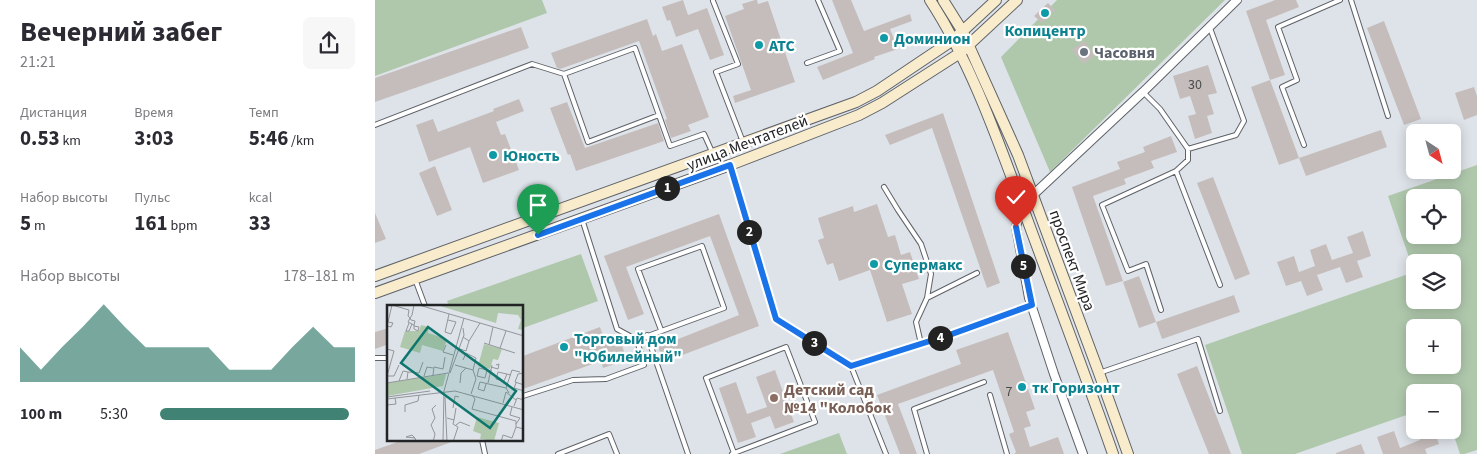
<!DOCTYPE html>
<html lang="ru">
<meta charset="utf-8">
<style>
:root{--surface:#fff;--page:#f7f7f7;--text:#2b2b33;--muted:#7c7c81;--accent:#408375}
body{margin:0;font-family:"Source Sans 3",sans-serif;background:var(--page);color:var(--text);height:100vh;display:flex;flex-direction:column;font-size:19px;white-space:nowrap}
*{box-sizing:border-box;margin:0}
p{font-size:16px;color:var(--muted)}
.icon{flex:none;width:28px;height:28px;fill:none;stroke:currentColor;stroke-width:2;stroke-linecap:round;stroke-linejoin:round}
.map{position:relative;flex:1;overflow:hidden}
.side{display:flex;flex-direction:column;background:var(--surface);width:375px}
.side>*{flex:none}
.needle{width:32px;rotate:144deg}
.controls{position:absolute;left:1031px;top:124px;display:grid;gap:10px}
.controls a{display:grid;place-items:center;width:55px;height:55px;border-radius:8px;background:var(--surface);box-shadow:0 2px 12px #0003;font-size:25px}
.pin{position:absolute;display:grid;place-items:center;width:42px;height:42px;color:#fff;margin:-51px -21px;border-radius:50% 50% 50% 0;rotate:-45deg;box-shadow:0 0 5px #0007}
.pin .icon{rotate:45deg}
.km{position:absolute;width:25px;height:25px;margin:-12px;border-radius:50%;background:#222;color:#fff;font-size:14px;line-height:25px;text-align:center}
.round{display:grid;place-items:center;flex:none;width:52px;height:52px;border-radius:8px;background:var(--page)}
.headline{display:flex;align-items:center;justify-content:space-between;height:85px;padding:0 20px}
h1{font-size:28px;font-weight:700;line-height:38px}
.metrics{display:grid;grid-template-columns:repeat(3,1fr);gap:8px;height:85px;padding:5px 20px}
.metrics div{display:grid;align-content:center}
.metrics b{font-size:21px;font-weight:700}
.metrics small{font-size:14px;font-weight:400}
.metrics p{font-size:14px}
.chart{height:140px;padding:10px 20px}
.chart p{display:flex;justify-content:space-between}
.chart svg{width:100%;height:90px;margin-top:5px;fill:var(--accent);opacity:.7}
ul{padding:0 20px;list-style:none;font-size:16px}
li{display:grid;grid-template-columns:80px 60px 1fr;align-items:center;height:38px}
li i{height:12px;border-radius:6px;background:var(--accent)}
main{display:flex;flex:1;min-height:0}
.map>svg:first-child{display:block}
.green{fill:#afc8ac;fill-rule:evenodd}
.building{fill:#c5bdbb}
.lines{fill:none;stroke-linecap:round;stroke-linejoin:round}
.lane-casing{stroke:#5e6268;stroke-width:6}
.street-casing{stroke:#5e6268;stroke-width:10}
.secondary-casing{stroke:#5e6268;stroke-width:12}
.lane{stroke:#fff;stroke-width:4}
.street{stroke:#fff;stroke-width:8}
.secondary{stroke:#f9eccc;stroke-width:10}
.route-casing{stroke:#fff;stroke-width:10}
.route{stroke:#1a73e8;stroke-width:6}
.culture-dot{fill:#0f9aa8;stroke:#fff;stroke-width:2}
.worship-dot{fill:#6b7280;stroke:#fff;stroke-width:2}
.education-dot{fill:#8d6e63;stroke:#fff;stroke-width:2}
.labels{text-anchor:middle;stroke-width:4.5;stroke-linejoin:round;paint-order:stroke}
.number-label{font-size:14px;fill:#4a4a4a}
.culture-label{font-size:16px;font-weight:bold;fill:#0d838f;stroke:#fff;text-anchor:start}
.worship-label{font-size:16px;font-weight:bold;fill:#5b616d;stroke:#fff;text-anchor:start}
.street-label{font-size:16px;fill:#212325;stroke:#fff}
.education-label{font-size:16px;font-weight:bold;fill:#785e54;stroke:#fff;text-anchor:start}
.inset-road{fill:none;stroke:#92969b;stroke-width:1}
.view{fill:#0f766e;fill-opacity:0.15;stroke:#0f766e;stroke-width:2.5}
.inset-edge{fill:none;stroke:#212325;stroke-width:2.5}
</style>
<main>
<section class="side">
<div class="headline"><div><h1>Вечерний забег</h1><p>21:21</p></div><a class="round"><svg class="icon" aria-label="share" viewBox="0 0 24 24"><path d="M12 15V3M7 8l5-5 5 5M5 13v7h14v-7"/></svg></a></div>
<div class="metrics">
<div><p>Дистанция</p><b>0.53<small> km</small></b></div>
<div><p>Время</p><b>3:03</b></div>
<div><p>Темп</p><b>5:46<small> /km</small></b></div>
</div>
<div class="metrics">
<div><p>Набор высоты</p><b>5<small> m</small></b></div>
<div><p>Пульс</p><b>161<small> bpm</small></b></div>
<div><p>kcal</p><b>33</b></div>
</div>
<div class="chart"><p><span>Набор высоты</span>178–181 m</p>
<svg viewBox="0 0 160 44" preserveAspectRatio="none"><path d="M0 44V27L10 38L20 27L30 17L40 6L50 17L60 27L70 27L80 27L90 27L100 38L110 38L120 38L130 27L140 17L150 27L160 27V44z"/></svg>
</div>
<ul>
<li><b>100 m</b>5:30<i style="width:97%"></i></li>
</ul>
</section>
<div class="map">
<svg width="1102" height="454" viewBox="0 0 1102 454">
<rect width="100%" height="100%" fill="#dee3e9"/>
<path class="green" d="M0,0H167L172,13L0,76Z
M682,0H850L675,172L626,57Z
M1102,165V450L1089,454H1085L1077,430L1078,392H1040V412L920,454H867L830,345L1039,272L1013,196ZM1040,198H1078V235H1040ZM1078,262V300H1040V262ZM1040,328H1078V365H1040Z
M206,254L223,301L148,328V306H74L72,301Z
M464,433L472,454H405Z"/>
<path class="building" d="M308,0L313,15L332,8L349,55L335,60L323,29L301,37L295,20L292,21L287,7Z
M380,0H382L383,4L393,1L420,82L360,103L358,96L376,90L350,16L369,9L367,4Z
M457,0H476L489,31L535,14L537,21L515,29L523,49L499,57L500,59L448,80L442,67L478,53Z
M900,0H921L924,7L891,20L910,75L895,80L871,11Z
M673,3L680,10L667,23L659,16Z
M272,19L278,36L281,34L287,51L307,44L334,117L313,125L316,131L296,138L290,120L292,119L264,41L185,69L182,68L176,53Z
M1009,21L1046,119L1029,125L992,28Z
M146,27L154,48L0,102V78Z
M709,41L720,55L709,64L697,50Z
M833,65L842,93L833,95L839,114L832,116L837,133L820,139L813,116L821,114L815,96L805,99L798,76Z
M895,80L924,158L904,165L876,87Z
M1099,87L1102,96V115L1089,120L1080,93Z
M144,99L149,111L121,122L126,135L130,134L144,170L108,183L95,147L54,162L41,125L58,119L63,132L119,111L118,109Z
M192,102L210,148L283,123L289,141L201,171L195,154L193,155L175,108Z
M568,113L625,283L612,288L557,128L515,145L510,135Z
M1006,130L1012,147L931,176L924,158Z
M796,136L802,152L776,161L779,168L749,179L751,184L718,196L748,281L731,286L697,187L745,169L742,162L770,152L768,147Z
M60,166L77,210L62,216L44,173Z
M838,177L875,274L860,280L822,183Z
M502,204L513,237L520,235L526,255L535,252L544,279L527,284L537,314L512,322L495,270L464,281L458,263L452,265L443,240L449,238L443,218L478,206L479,212Z
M0,213L11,239L0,243Z
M344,214L384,326L289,362L283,347L364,315L335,236L251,267L269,314L253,320L229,256Z
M988,231L996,256L982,261L988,277L971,283L965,267L942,275L948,290L932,296L926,281L911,286L902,262L919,256L924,272L940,266L935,250L951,244L957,260L978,253L972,237Z
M764,276L781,322L764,328L748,282Z
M859,295L865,312L787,339L781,322Z
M225,327L231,344L245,340L252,360L228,368L226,361L148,389V356Z
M14,328V344L0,349V332Z
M633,332L660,409L651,412L656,426L649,428L655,447L683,437L689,454H639L641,452L634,434L639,432L618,370L523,404L542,454H525L502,395L586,364L581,350Z
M822,366L856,454H834L802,374Z
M400,370L419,422L400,429L395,416L376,423L381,437L363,443L344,388L361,382L372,414L392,407L381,377Z
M1042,430H1059L1064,444L1050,449L1052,454H1008L1002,437L1019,431L1025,448L1045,440Z
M28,440H79V441L44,454H0V450Z
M986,444L990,454H961V453Z"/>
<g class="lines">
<defs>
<path id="lane" d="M976,0L1013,116
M338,1L363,64L341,72L368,142
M432,63L465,51L443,0
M189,74L213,142L284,115
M768,92L785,109L813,149V160L801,171L727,205L753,271L771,264L786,310
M0,125L157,64L189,74L260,48L295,146L329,134L338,154
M929,145L907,87L922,80L903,27L965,0
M813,149L861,135L869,121L835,28
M355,167L401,319L476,366L577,334L656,305
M801,171L845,285
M509,187L523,210L546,244L556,274L552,298L541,322L546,344
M207,219L242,329L262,340
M40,279L50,306
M552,298L602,273
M272,335L313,454
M0,358H14
M476,366L511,454
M724,373L823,339L845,411
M615,395L632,454
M148,396L198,380L231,379L269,365L262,340L349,308L327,246L263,269L286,330
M107,440L110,454
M183,454L234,434L242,454
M357,454L359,453L440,422L411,347L331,378L359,453
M552,454L539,409L609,382"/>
<path id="street" d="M658,195L768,92L862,0
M647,206L641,227L654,298L679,374L708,454"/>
<path id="secondary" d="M555,0C596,63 622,138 648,208C678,290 709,371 738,454
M568,0L588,32L594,46L643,155L724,373L753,454
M0,276L481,102L502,91L578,40L621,0
M0,293L355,165L484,115L507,103L585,53L642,0"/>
</defs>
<use href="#lane" class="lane-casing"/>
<use href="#street" class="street-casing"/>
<use href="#secondary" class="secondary-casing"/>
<use href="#lane" class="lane"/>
<use href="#street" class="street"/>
<use href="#secondary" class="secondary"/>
</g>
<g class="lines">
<defs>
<path id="route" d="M163,235L355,165L401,319L476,366L577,334L657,305L641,227"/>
</defs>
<use href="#route" class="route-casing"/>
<use href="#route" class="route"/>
</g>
<g class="culture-dot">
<circle cx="670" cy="13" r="5"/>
<circle cx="509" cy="38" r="5"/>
<circle cx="384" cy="45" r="5"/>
<circle cx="118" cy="155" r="5"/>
<circle cx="499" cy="264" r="5"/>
<circle cx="189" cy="347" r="5"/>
<circle cx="647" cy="387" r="5"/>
</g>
<circle class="worship-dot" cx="709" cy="52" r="5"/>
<circle class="education-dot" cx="399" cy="398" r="5"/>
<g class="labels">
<g class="number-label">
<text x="820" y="89">30</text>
<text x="634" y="396">7</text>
</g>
<g class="culture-label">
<text x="670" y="36" text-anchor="middle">Копицентр</text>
<text x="519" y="44">Доминион</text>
<text x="394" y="51">АТС</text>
<text x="128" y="161">Юность</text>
<text x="509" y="270">Супермакс</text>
<text x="199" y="344">Торговый дом<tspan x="199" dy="18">"Юбилейный"</tspan></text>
<text x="657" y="393">тк Горизонт</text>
</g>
<g class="worship-label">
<text x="719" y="58">Часовня</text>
</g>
<g class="street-label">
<text transform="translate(372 142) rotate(-21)" y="6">улица Мечтателей</text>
<text transform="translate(698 260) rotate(70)" y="6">проспект Мира</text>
</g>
<g class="education-label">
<text x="409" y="395">Детский сад<tspan x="409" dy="18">№14 "Колобок</tspan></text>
</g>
</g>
<g transform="translate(12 305)">
<rect width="136" height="136" fill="#dee3e9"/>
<path d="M50,0H136V25L131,24L134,15L131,10L111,8L109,18ZM34,20L42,22L41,28L60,34L56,46L35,40L33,48L13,42L18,26H32ZM97,39L115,44L111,55L106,54L103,64L91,61ZM59,69L56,81L0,91V78ZM90,112L112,118L107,136L93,134L94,129L86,126Z" fill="#afc8ac"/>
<path class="inset-road" d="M5,0L22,5L21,11L23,13L24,15L28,16L27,20L21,17L23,13L25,10L27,0M32,0L137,31M61,15L69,17L64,29L58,27L62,9M22,18L19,26H22L25,19M0,21L4,22L6,18L1,17L5,0M27,21L32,22L31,26L27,24V20M76,32L82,36L93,18M97,38L128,48M59,40L56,47L66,50M102,40L106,22M113,43L119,26M0,44L7,46L0,71M73,44L79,46L82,36M76,55L79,48L89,53L86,65M68,60L86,65L89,74L84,89M104,62L111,64L112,59L109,60M100,65L98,73L90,71L92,63L100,65L105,66M21,67L32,68L36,57M63,68L77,30L76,23M137,68L131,69L128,77L137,80M120,69L117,76L109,74L111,67L124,70M46,70L47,62L56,64L58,52M0,71H7L12,60M37,71L40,62L46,63M12,76L16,66L21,67L20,74M0,78L61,68M73,78L74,68L79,63M101,78L105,60M129,78L127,83L137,86M99,79L97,86L91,84L93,77L119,83M122,88L119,83L125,65L133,67M85,90L88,94L85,104L129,116V122L137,124M0,92L43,86M58,92L60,137M0,94L68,86L137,105M116,98L119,87L129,95M0,100L9,99L8,93M127,101L130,93L137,95M125,102L123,110L133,113L129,119M66,103L68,91L72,92M18,107V100L31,96L32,90M60,113L67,115L69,103M69,120L73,117L83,121M28,133L19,132L25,130L28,133L29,137M46,137L48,129L44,120L48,113L45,104L49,100M56,137L57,86L77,13M66,137L71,122L66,119L67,115M114,137L116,130L125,133L129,122"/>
<path class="view" d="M41,22L129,86L103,123L14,58Z"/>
<rect width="136" height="136" class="inset-edge"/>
</g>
</svg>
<div class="controls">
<a><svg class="needle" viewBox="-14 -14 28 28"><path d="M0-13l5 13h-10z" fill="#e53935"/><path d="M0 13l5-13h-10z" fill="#7c7c81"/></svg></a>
<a><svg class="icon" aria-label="locate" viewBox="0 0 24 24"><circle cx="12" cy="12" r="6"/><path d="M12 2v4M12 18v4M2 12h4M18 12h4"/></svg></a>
<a><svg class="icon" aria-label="layers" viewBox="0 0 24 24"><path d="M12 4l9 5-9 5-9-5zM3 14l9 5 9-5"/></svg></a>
<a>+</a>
<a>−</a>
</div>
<div class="pin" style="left:163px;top:235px;background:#1e9e55"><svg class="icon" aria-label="arrive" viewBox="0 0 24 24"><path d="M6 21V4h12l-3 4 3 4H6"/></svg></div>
<div class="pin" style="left:641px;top:227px;background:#d93025"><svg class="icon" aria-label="check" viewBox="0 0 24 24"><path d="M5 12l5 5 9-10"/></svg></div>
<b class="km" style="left:292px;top:188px">1</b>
<b class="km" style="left:374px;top:232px">2</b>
<b class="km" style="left:439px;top:343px">3</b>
<b class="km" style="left:565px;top:338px">4</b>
<b class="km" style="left:648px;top:266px">5</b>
</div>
</main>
